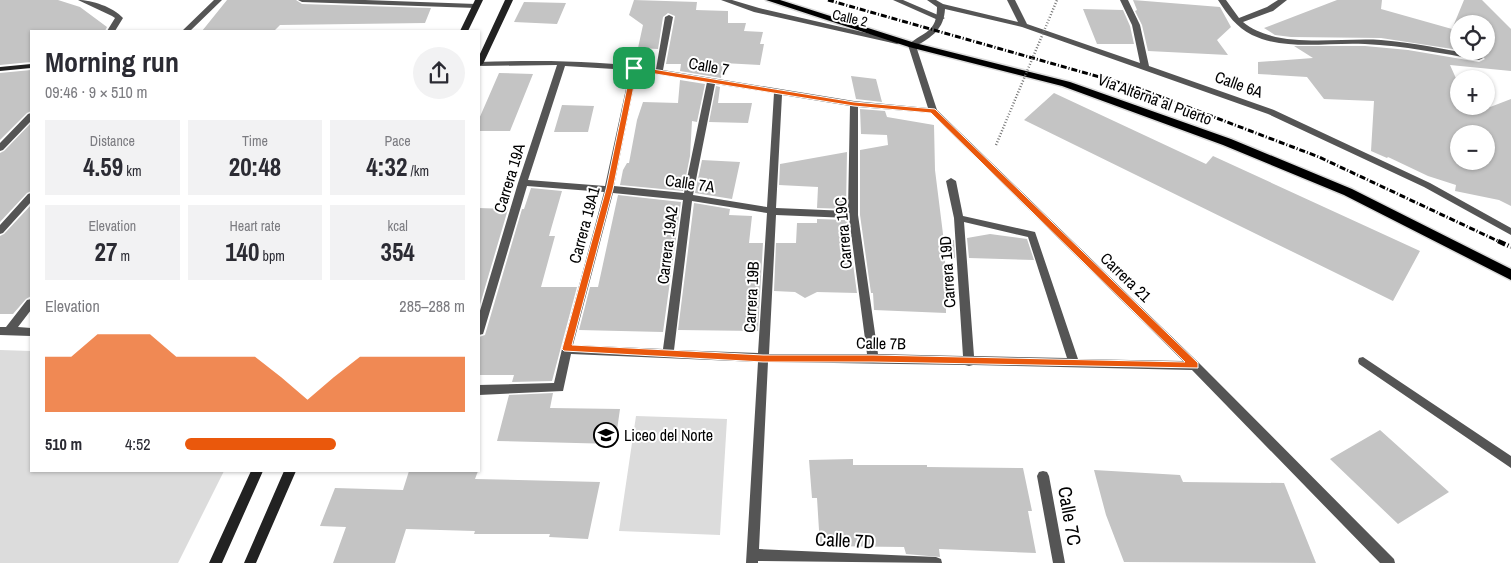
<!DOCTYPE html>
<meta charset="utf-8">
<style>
:root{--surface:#fff;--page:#f2f2f3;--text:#2b2b33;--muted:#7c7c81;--accent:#ea580c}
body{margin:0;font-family:"Archivo Narrow",sans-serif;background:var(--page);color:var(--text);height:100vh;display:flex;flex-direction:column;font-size:19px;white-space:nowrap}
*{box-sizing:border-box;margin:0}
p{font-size:16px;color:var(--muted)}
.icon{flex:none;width:28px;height:28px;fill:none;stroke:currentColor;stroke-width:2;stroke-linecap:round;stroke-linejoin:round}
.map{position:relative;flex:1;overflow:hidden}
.sheet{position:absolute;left:30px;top:30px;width:450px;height:442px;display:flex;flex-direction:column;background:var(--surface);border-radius:0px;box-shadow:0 1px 4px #0004}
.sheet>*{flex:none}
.controls{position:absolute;left:1450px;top:15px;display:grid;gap:10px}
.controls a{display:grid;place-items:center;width:45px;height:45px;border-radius:50%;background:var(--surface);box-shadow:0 1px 4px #0004;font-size:25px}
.pin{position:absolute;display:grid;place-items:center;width:42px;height:42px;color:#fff;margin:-21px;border-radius:10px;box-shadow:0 2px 8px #0006}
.round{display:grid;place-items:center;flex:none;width:52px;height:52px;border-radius:26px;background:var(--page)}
.headline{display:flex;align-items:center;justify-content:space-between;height:85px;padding:0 15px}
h1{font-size:28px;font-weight:800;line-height:38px}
.figures{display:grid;grid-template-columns:repeat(3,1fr);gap:8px;height:85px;padding:5px 15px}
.figures div{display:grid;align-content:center;border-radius:0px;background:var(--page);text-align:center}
.figures b{font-size:25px;font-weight:800}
.figures small{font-size:14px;font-weight:400}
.figures p{font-size:14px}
.chart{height:140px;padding:10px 15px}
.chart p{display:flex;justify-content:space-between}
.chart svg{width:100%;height:90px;margin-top:5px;fill:var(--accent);opacity:.7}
ul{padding:0 15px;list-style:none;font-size:16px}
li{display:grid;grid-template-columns:80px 60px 1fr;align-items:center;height:38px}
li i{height:12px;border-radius:6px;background:var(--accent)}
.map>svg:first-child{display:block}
.green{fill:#dcdcdc}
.building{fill:#c4c4c4;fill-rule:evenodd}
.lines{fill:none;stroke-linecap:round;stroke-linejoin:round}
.primary-casing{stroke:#dbdbdb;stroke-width:3}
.lane{fill:#555;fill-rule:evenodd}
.street{fill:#555;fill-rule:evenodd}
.secondary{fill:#222;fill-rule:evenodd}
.primary{fill:#000;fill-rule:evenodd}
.rail-far1{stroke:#000;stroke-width:3;stroke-dasharray:6 2 1 2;stroke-linecap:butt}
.rail{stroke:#000;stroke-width:4.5;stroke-dasharray:8 2.5 1 2.5;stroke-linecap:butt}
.path-bridge{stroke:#777;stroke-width:2.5;stroke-dasharray:1 2;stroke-linecap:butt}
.route{fill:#ea580c;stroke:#fff;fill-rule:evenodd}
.labels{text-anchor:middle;stroke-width:4;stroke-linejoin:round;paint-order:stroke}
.far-street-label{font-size:14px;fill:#000;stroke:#fff}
.street-label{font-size:16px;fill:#000;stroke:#fff}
.poi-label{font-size:16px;fill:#000;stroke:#fff;text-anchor:start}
.near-street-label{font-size:19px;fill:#000;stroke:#fff}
</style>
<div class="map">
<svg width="1511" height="563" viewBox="0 0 1511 563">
<rect width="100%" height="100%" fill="#fff"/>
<path class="green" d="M0,350L31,351V471H224L178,563H0Z
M636,416L727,419L720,535L619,531Z"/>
<path class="building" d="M0,0H58L80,7L107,27L105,31H31V62L0,65Z
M227,0H296L302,4L431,8L425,23L280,25L274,31H202Z
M634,0L697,2L696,10L728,11V23H746L744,31L763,32L760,44H764L760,65L723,63L721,78L680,71L681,64H666L675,16L668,13L663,17L658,49L638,48L643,25L629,15Z
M1133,0L1220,7L1231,27L1217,40L1228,55L1148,51L1142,25L1135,11L1137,10Z
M1337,0H1382L1381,9L1452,29L1464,0H1482L1511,29V71L1450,65L1459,85V106H1469L1472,114L1511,99V206L1499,200L1455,191L1456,185L1428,176L1388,157L1387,158L1371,151L1374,101L1324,99L1307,77L1258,74V62L1313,58L1294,46H1365L1408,50L1479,62L1485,59L1480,54L1465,51H1486V24H1459V50L1381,38L1291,37L1275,35L1264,28ZM1459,134H1486V161H1459Z
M524,2L566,3L557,24L514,22Z
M1083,9L1123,10L1130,26L1134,44H1097Z
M31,70V111L27,113L0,140V73Z
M499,73L533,74L510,131H479V119Z
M851,76L876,79L882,102L856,99Z
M680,80L705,84L697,122L692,121L690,156L683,191L620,185L623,170L627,163H629L637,120L643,102L678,103Z
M716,86L720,87L718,103H752L748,123L709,122Z
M1054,93L1206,164L1213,156L1420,251L1393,301L1024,120Z
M562,105L594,106L588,132H554Z
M860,109L885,111L887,117L934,125L935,170L944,242L954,240L955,258H945L946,313L874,310L873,293H871L860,215V150L888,145L887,135L861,134Z
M31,123V191L27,193L0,222V153L4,151Z
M847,152L846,209L817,208L818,187L779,185L780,164Z
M702,160L740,162L732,199L695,193Z
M531,188L562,191L549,236H555L541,287H577L552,381L512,382L514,375H479V337L485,335L522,209H524Z
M618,195L681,202L663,332L579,330L590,287H598Z
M694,203L730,209L729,215L752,216L749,243H763L758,331L678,330Z
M31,205V296L26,299L13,314H0V236L4,234Z
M479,208L508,209L479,308Z
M817,219L847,220L857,293L817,292L805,298L795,292L774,291L776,243H796L797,223H817Z
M990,234L1027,239L1034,260L969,258L967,238Z
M553,393L550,408L620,409L615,444L497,441L509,395Z
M1380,430L1449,492L1398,524L1330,459Z
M853,459V465H927V467L1023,468L1032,511H1028L1036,553L939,549L940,557L906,554L904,547L820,546L817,498H812L809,460Z
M1094,470L1180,475L1183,482L1284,483L1316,563L1124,562L1106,515Z
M409,471H478L475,479L600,482L588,539L549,537L550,534H474L475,531L406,529L395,563H333L346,527L320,526L335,488L403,490Z"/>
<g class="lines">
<defs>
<path id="primary" d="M766,0H780L915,43L1070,82L1231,139L1352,189L1511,269V280L1344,195L1223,145L1062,86L909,47Z"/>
</defs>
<use href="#primary" class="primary-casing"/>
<path class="lane" d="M893,0H903L945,18L941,20H938Z
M1363,357L1511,456V468L1359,364L1358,361L1359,358Z"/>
<path class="street" d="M78,0C92,0 113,7 123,18L115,31H107L115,18L112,16Z
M214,0H222L190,31H182Z
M298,0H365L476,4L480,6L476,8L302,2Z
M721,0H732L759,8L897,40L901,42L897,44L754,12Z
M927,0H936L943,4L1018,22L1007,0H1015L1027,24L1140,63L1132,25L1120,0H1128L1140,25L1149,66L1274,110L1430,183L1511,228V235L1424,187L1268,114L1022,27L945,9C944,29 932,37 916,46L937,110L1199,363L1394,559L1395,563H1380L1192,370L973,365L969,366L965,365L768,362L759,549L936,557L941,559L942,563L758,561V563H746L758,362L571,354L563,391L479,395V385L554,383L562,349L604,192L527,186L484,331L483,334L479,335V314L518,183L557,65L479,66V62C538,60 597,60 656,69L665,17L669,15L673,17L663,70L854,101L928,108L908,45C924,31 937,33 937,7ZM565,66L630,70L605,186L528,180ZM637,71L707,82L684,193L614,186ZM715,84L774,93L767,207L693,195ZM782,95L850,106L848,211L776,208ZM858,107L931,113L1183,361L1078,359L1035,232L963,216L956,181L951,178L946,181L954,218L963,356L878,354L858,215ZM613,193L683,200L663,349L573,345ZM692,201L767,213L758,353L674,350ZM776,215L849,218L867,354H769ZM964,222L1028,237L1067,358L974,356Z
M1218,0H1226L1239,18L1267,7L1278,0H1287L1273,11L1243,22C1277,50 1339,37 1381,40C1414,43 1446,49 1479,56L1483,58L1479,60C1441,53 1404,46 1365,44C1328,42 1286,51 1252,35C1236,27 1228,15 1218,0Z
M31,113V121L3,150L0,151V143L28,114Z
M31,193V202L3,233L0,234V225L28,194Z
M31,299V310L18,327L31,328V336L0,335V327H6L27,300Z
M1043,471L1047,472L1049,476L1065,563H1053L1037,476L1039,472Z"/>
<path class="secondary" d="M475,0H483L468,31H460Z
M505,0H513L483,64L479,66V56Z
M31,64V68L0,71V67Z
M251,471H263L222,563H209Z
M284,471H296L256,563H244Z"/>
<use href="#primary" class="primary"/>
<path class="rail-far1" d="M828,0L1135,87L1319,157L1500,242"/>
<path class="rail" d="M1498,241L1511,247"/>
<path class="path-bridge" d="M996,145L1057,0"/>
</g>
<path class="route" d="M634,66L854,102L935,109L1198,363V368L873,362H763L564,351L562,349L606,189L631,68ZM637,71L854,106L931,113L1185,362L873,355H763L572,345L613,189Z"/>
<defs>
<symbol id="school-ring" viewBox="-11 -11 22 22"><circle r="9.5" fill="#fff" stroke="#000" stroke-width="1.5"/><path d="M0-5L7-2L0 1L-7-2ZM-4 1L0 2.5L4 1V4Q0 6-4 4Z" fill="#000"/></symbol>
</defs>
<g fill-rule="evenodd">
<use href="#school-ring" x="592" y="421" width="28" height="28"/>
</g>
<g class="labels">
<g class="far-street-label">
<text transform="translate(850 18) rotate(13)" y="5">Calle 2</text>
</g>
<g class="street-label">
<text transform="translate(709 66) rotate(10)" y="6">Calle 7</text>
<text transform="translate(1239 84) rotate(20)" y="6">Calle 6A</text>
<text transform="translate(1155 99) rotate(20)" y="6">Vía Alterna al Puerto</text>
<text transform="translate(509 178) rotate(-73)" y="6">Carrera 19A</text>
<text transform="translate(690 183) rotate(8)" y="6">Calle 7A</text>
<text transform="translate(584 225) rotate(-75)" y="6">Carrera 19A1</text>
<text transform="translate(843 233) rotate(-95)" y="6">Carrera 19C</text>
<text transform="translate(667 245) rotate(-83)" y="6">Carrera 19A2</text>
<text transform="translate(947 272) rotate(-94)" y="6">Carrera 19D</text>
<text transform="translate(1126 277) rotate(44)" y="6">Carrera 21</text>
<text transform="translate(751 297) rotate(-87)" y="6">Carrera 19B</text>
<text transform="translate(881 343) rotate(1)" y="6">Calle 7B</text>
</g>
<g class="poi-label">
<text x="624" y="441">Liceo del Norte</text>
</g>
<g class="near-street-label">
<text transform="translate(1070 516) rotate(80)" y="7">Calle 7C</text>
<text transform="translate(845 540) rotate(3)" y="7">Calle 7D</text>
</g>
</g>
</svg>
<div class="controls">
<a><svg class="icon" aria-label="locate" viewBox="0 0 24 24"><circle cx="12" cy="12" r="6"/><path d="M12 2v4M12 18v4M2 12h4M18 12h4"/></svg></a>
<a>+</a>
<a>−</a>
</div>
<div class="pin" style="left:634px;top:68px;background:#1e9e55"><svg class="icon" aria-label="arrive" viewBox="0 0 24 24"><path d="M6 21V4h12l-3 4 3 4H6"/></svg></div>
<section class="sheet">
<div class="headline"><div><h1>Morning run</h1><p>09:46 · 9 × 510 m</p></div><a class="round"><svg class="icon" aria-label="share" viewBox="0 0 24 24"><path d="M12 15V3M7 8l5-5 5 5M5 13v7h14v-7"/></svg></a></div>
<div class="figures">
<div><p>Distance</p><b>4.59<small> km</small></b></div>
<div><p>Time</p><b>20:48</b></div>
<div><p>Pace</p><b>4:32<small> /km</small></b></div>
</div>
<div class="figures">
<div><p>Elevation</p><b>27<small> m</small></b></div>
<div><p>Heart rate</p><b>140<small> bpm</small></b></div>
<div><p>kcal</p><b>354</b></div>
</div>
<div class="chart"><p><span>Elevation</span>285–288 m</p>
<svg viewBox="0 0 160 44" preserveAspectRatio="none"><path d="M0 44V17L10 17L20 6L30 6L40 6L50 17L60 17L70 17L80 17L90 27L100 38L110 27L120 17L130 17L140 17L150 17L160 17V44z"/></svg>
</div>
<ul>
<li><b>510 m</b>4:52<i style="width:54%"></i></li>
</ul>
</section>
</div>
